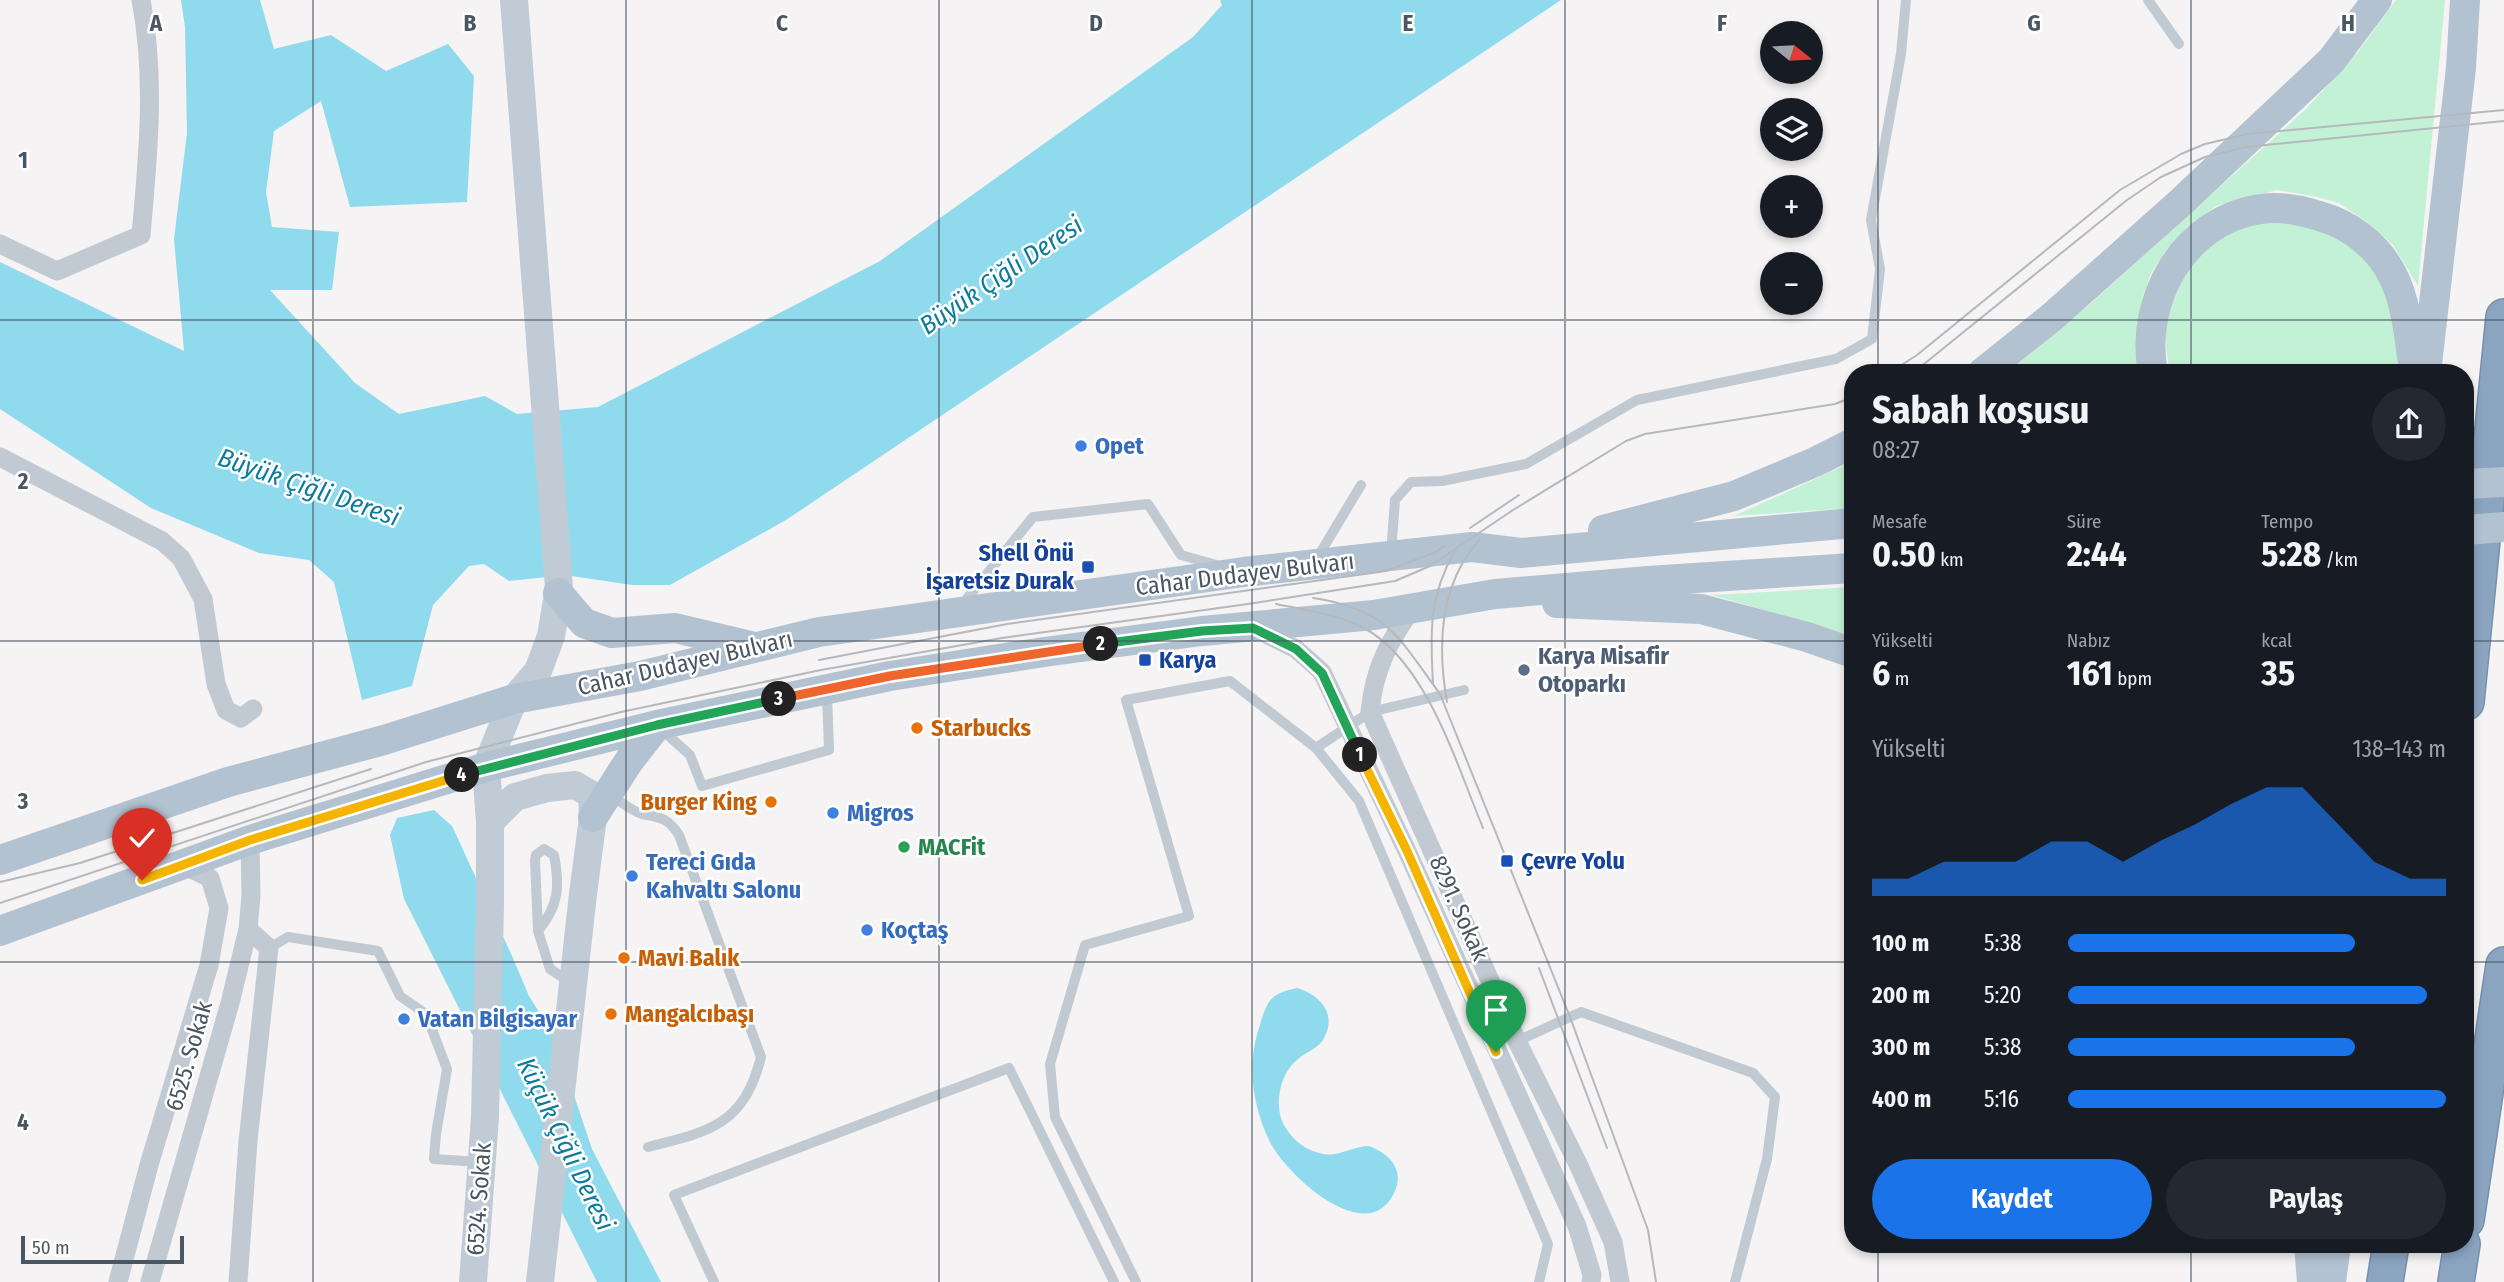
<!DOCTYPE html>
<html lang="tr">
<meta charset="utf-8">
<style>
:root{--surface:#171b24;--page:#242831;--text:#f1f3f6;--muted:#9ea1a6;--accent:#1a73e8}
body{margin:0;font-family:"Fira Sans Condensed",sans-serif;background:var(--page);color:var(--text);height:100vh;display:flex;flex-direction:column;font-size:26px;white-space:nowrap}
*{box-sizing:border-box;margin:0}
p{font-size:23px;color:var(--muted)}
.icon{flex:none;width:38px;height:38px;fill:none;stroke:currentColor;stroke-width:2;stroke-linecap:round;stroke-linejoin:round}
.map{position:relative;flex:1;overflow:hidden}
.drawer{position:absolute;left:1844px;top:364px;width:630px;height:889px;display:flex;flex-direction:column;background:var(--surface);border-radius:28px;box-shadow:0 4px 10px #0003}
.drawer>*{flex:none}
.needle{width:46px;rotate:108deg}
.fabs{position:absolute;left:1760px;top:21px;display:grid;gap:14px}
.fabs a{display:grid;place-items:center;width:63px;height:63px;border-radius:50%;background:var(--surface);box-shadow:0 4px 10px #0003;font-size:35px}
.scale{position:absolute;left:21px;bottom:18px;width:163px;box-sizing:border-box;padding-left:7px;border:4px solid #4a5661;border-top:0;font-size:19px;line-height:24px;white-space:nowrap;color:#4a5661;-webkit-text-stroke:5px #fff;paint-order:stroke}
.pin{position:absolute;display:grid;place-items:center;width:60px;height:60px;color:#fff;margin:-72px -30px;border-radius:50% 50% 50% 0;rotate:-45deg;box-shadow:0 0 7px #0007}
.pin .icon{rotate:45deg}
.km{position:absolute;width:35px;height:35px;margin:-18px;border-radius:50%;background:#222;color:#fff;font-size:19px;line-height:35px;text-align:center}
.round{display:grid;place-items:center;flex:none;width:74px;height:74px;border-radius:37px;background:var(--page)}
.overview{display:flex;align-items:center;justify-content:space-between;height:119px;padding:0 28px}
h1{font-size:38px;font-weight:700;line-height:52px}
.stats{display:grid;grid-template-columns:repeat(3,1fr);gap:10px;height:119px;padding:7px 28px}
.stats div{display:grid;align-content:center}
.stats b{font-size:35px;font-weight:700}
.stats small{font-size:19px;font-weight:400}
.stats p{font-size:19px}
.chart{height:196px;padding:14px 28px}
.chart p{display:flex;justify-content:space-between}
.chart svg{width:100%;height:126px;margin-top:7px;fill:var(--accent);opacity:.7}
.action{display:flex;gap:14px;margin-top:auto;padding:14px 28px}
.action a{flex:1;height:80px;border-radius:42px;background:var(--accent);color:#fff;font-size:28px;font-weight:700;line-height:80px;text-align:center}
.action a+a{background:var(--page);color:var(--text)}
ul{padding:0 28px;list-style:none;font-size:23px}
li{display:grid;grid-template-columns:112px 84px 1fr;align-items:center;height:52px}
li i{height:18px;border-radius:9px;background:var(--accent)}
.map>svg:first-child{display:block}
.green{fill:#c3f1d5}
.water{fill:#90daee}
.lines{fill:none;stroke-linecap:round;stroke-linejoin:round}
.highway-casing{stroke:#7690ad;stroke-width:38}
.lane{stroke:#c1cad2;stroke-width:10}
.street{stroke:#c1cad2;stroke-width:19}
.secondary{stroke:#c1cbd6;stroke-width:28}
.primary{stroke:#b3c2d1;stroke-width:30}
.highway{stroke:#8ba5c1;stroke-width:35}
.tram{stroke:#b5b8bd;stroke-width:2}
.primary-bridge{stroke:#b3c2d1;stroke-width:30}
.split-1-casing{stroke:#fff;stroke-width:14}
.split-2-casing{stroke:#fff;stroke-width:14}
.split-3-casing{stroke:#fff;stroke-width:14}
.split-4-casing{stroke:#fff;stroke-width:14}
.split-5-casing{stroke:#fff;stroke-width:14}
.split-1{stroke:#f5b400;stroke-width:9}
.split-2{stroke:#22a559;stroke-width:9}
.split-3{stroke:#f0652b;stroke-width:9}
.split-4{stroke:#22a559;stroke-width:9}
.split-5{stroke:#f5b400;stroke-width:9}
.grid{fill:none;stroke:#4a5661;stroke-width:2;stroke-opacity:0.55}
.shop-dot{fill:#3f7fe0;stroke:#fff;stroke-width:2.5}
.transit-dot{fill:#1a4fb4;stroke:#fff;stroke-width:2.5}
.service-dot{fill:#5c6f8a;stroke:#fff;stroke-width:2.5}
.food-dot{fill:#e8710a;stroke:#fff;stroke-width:2.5}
.leisure-dot{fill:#2e9e5b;stroke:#fff;stroke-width:2.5}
.labels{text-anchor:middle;stroke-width:5;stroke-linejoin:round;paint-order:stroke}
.shop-label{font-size:24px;font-weight:bold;fill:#366cbe;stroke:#fff;text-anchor:start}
.transit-label{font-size:24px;font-weight:bold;fill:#164399;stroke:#fff;text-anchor:start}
.street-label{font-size:24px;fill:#4a5661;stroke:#fff}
.service-label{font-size:24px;font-weight:bold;fill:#4e5e75;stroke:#fff;text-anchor:start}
.food-label{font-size:24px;font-weight:bold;fill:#c56008;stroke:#fff;text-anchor:start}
.leisure-label{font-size:24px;font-weight:bold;fill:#27864d;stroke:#fff;text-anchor:start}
.water-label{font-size:26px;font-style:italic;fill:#0c7c9b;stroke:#fff}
.grid-label{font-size:23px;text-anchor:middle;font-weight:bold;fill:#4a5661;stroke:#fff;stroke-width:5;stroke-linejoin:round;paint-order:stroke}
</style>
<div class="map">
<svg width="2504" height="1282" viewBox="0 0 2504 1282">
<rect width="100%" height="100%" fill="#f5f3f3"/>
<path class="green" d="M2396,0H2445L2418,286L2393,245L2368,223L2339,203L2313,196L2277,190L2216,206L2187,227L2167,249L2151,273L2142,298L2137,328L2141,373H2007L2089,305L2306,109L2358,52Z
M2282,219L2336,235L2356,250L2376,272L2388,294L2399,344L2396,373H2171C2154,318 2181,256 2234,231C2249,224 2266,222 2282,219Z
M1853,461V508L1734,516L1850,463Z
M1853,587V636L1712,595Z"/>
<path class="water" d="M181,0H260L274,49L331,35L386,71L448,44L474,76L467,202L350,207L321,101L274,131L266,192L272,227L339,232L332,290H270L355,383L399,414L485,396L517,414L598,407L880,261L1193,37L1222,5L1220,0H1561L786,520L670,585H632L565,575L509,581L484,564L469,566L433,605L412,686L362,700L334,582L309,560L259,553L151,508L0,409V262L184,351L174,239L187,133L185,27Z
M434,810L452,826L512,956L529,996L554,1036L592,1149L661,1282H597L404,899L390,835L397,818Z
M1297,988C1321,995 1338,1015 1323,1040C1317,1049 1306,1052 1298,1059C1279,1074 1273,1107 1285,1127C1294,1141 1305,1150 1323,1154C1338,1157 1354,1146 1369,1146C1391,1154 1406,1172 1393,1195C1365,1248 1284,1173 1269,1140C1253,1106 1247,1067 1258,1031C1267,1003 1267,994 1297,988Z"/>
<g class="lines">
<defs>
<path id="highway" d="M2466,702L2504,317
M2466,1220L2504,965
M2385,1282L2391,1244
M2456,1282L2462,1244"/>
</defs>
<use href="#highway" class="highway-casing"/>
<path class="lane" d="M2148,0L2179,44
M1391,553L1395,500L1411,482L1442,481L1526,464L1637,400L1836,359L1872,339L1880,269L1871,220L1901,54L1906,0
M1316,560L1361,485
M961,606L1033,517L1148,504L1181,555L1220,566
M662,730L690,755L702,786L829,750L827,694
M1316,748L1370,712L1464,690
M612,796C621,802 632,811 642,814C661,818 667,817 679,835L761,1057C744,1125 709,1132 648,1147
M538,931C559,905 560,887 554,855L544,849L536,855L535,860L538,931L550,969L570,982
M269,948L288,937L378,951L400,996L426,1014L447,1069L436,1134L434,1159L480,1162
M1515,1042L1581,1012L1753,1073L1775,1097L1767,1159L1735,1282
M714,1282L674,1195L1009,1068L1114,1282
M1136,1282L1055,1117L1050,1064L1085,945L1189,916L1126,700L1230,681L1316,748L1359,801L1548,1244L1539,1282"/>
<path class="street" d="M0,244L57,271L141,235C148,156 156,78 141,0
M0,457L162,541L181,558L203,599L216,684L226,710L241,718L253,709
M1413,607C1389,642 1374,668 1370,712L1517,1041L1578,1164L1613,1242L1620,1282
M1254,628L1296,649L1322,672L1407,851L1577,1226L1592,1275L1591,1282
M118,1282L149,1165L209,965L219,908L210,878L183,865
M150,1282L230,1003L248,929L251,896L250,840
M238,1282L248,1141L269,948L248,929"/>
<path class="secondary" d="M490,822L515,797L547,788L575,785L592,795L593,817L583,894L540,1282
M473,1282L485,1117L490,905V822L486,767L514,699L538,671L551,636L559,588L514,0"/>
<path class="primary" d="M1982,373L2052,317L2180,203L2298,92L2331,61L2377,0
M2153,373C2139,301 2183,220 2261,209C2280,206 2300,210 2319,216C2349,224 2377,245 2392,274C2407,302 2410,342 2414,373
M2426,373L2461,68L2465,0
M1603,530L1734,496L1815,462L1853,443
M558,593L584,623L612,633L675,628L751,646
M1557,603L1701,609L1807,637L1853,653
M593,817L629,761L657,725
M0,860L228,782L384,740L514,699L640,676L819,632L1244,572L1472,547L1521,553L1853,523
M0,931L250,840L486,767L657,725L890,676L1044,652L1202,631L1374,615L1495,594L1648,581L1853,568
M2309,1244L2312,1282
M2331,1282L2336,1244"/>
<use href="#highway" class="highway"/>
<path class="tram" d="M1889,373L1917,355L2120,190L2181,154L2205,144L2248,134L2504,110
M1908,373L1924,364L2127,200L2161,177L2205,157L2246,147L2504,121
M1470,528L1519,495
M1313,598C1388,609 1399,638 1440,694L1570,1017L1648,1230L1656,1282
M1276,604C1305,610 1337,614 1364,628C1427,662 1457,766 1483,828
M819,660L1007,624L1386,571L1436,552L1444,546
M1433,683C1430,633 1429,595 1455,551
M1447,702C1437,645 1439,585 1479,540
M0,882L80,863L371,769
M0,903L426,762L621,712L821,670L1002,638L1248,604L1395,581L1430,566L1513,510L1626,441L1645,434L1835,404L1853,397
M1539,968L1607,1148"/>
<path class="primary-bridge" d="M2466,484L2504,482
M2466,530L2504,527"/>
</g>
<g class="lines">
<defs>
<path id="split-1" d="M1360,755L1407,851L1496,1052"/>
<path id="split-2" d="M1101,644L1202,631L1253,628L1296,649L1322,673L1360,755"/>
<path id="split-3" d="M779,699L890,676L1101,644"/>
<path id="split-4" d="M462,775L657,725L779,699"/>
<path id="split-5" d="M142,880L250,840L462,775"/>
</defs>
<use href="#split-1" class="split-1-casing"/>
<use href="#split-2" class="split-2-casing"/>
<use href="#split-3" class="split-3-casing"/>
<use href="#split-4" class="split-4-casing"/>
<use href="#split-5" class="split-5-casing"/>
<use href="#split-1" class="split-1"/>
<use href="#split-2" class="split-2"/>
<use href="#split-3" class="split-3"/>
<use href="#split-4" class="split-4"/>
<use href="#split-5" class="split-5"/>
</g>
<path class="grid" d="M313,0V1282M626,0V1282M939,0V1282M1252,0V1282M1565,0V1282M1878,0V373M2191,0V373M0,320H2504M0,641H1853M2466,641H2504M0,962H1853M2466,962H2504M1878,1244V1282M2191,1244V1282"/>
<g class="shop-dot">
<circle cx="1081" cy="446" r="7"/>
<circle cx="833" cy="813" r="7"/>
<circle cx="632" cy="876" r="7"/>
<circle cx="867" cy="930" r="7"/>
<circle cx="404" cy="1019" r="7"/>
</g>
<g class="transit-dot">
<rect x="1081" y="560" width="14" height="14" rx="3.5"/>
<rect x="1138" y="653" width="14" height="14" rx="3.5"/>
<rect x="1500" y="854" width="14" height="14" rx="3.5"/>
</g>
<circle class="service-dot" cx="1524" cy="670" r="7"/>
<g class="food-dot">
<circle cx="917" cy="728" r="7"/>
<circle cx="771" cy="802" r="7"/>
<circle cx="624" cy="958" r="7"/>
<circle cx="611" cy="1014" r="7"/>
</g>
<circle class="leisure-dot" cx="904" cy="847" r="7"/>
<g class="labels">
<g class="shop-label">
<text x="1095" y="454">Opet</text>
<text x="847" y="821">Migros</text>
<text x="646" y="870">Tereci Gıda<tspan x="646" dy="28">Kahvaltı Salonu</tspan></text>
<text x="881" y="938">Koçtaş</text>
<text x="418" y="1027">Vatan Bilgisayar</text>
</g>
<g class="transit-label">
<text x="1074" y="561" text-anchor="end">Shell Önü<tspan x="1074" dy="28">İşaretsiz Durak</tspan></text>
<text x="1159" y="668">Karya</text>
<text x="1521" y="869">Çevre Yolu</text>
</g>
<g class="street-label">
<text transform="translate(1245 574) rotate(-7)" y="8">Cahar Dudayev Bulvarı</text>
<text transform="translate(685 663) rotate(-13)" y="8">Cahar Dudayev Bulvarı</text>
<text transform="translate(1459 908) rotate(66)" y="8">8291. Sokak</text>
<text transform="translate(189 1056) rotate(-74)" y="8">6525. Sokak</text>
<text transform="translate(479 1199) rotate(-86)" y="8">6524. Sokak</text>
</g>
<g class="service-label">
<text x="1538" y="664">Karya Misafir<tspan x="1538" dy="28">Otoparkı</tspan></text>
</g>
<g class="food-label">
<text x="931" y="736">Starbucks</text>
<text x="757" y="810" text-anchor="end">Burger King</text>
<text x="638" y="966">Mavi Balık</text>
<text x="625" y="1022">Mangalcıbaşı</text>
</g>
<g class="leisure-label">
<text x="918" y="855">MACFit</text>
</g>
<g class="water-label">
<text transform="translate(1001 275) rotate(-34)" y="9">Büyük Çiğli Deresi</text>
<text transform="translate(309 487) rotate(19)" y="9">Büyük Çiğli Deresi</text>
<text transform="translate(566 1144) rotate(64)" y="9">Küçük Çiğli Deresi</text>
</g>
</g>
<g class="grid-label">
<text x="156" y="31">A</text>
<text x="470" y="31">B</text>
<text x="782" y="31">C</text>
<text x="1096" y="31">D</text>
<text x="1408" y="31">E</text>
<text x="1722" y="31">F</text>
<text x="2034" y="31">G</text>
<text x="2348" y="31">H</text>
<text x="23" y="168">1</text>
<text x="23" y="489">2</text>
<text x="23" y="809">3</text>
<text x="23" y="1130">4</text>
</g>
</svg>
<div class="fabs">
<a><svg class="needle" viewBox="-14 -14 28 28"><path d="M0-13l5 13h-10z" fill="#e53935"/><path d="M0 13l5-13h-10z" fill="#9ea1a6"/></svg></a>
<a><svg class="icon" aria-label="layers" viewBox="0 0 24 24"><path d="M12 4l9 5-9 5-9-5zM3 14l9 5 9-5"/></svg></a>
<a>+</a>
<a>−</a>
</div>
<div class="scale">50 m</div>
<div class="pin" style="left:1496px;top:1052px;background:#1e9e55"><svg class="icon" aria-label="arrive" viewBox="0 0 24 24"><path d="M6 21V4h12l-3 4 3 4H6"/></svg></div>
<div class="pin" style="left:142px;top:880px;background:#d93025"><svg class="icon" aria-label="check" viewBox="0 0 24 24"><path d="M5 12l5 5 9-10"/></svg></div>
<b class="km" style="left:1360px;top:755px">1</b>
<b class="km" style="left:1101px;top:644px">2</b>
<b class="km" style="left:779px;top:699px">3</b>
<b class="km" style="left:462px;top:775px">4</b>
<section class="drawer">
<div class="overview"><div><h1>Sabah koşusu</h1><p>08:27</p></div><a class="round"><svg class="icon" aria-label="share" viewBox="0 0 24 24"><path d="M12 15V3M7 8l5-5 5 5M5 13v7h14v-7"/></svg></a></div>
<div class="stats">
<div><p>Mesafe</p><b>0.50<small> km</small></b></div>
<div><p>Süre</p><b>2:44</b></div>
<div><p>Tempo</p><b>5:28<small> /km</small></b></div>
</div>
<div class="stats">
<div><p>Yükselti</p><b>6<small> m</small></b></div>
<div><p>Nabız</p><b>161<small> bpm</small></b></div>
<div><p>kcal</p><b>35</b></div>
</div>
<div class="chart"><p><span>Yükselti</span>138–143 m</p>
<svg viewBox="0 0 160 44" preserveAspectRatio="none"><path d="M0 44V38L10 38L20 32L30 32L40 32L50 25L60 25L70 32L80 25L90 19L100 12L110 6L120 6L130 19L140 32L150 38L160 38V44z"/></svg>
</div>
<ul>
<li><b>100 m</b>5:38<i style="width:76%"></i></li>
<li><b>200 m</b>5:20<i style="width:95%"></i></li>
<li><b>300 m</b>5:38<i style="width:76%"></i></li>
<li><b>400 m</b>5:16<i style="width:100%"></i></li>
</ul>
<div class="action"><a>Kaydet</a><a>Paylaş</a></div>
</section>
</div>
